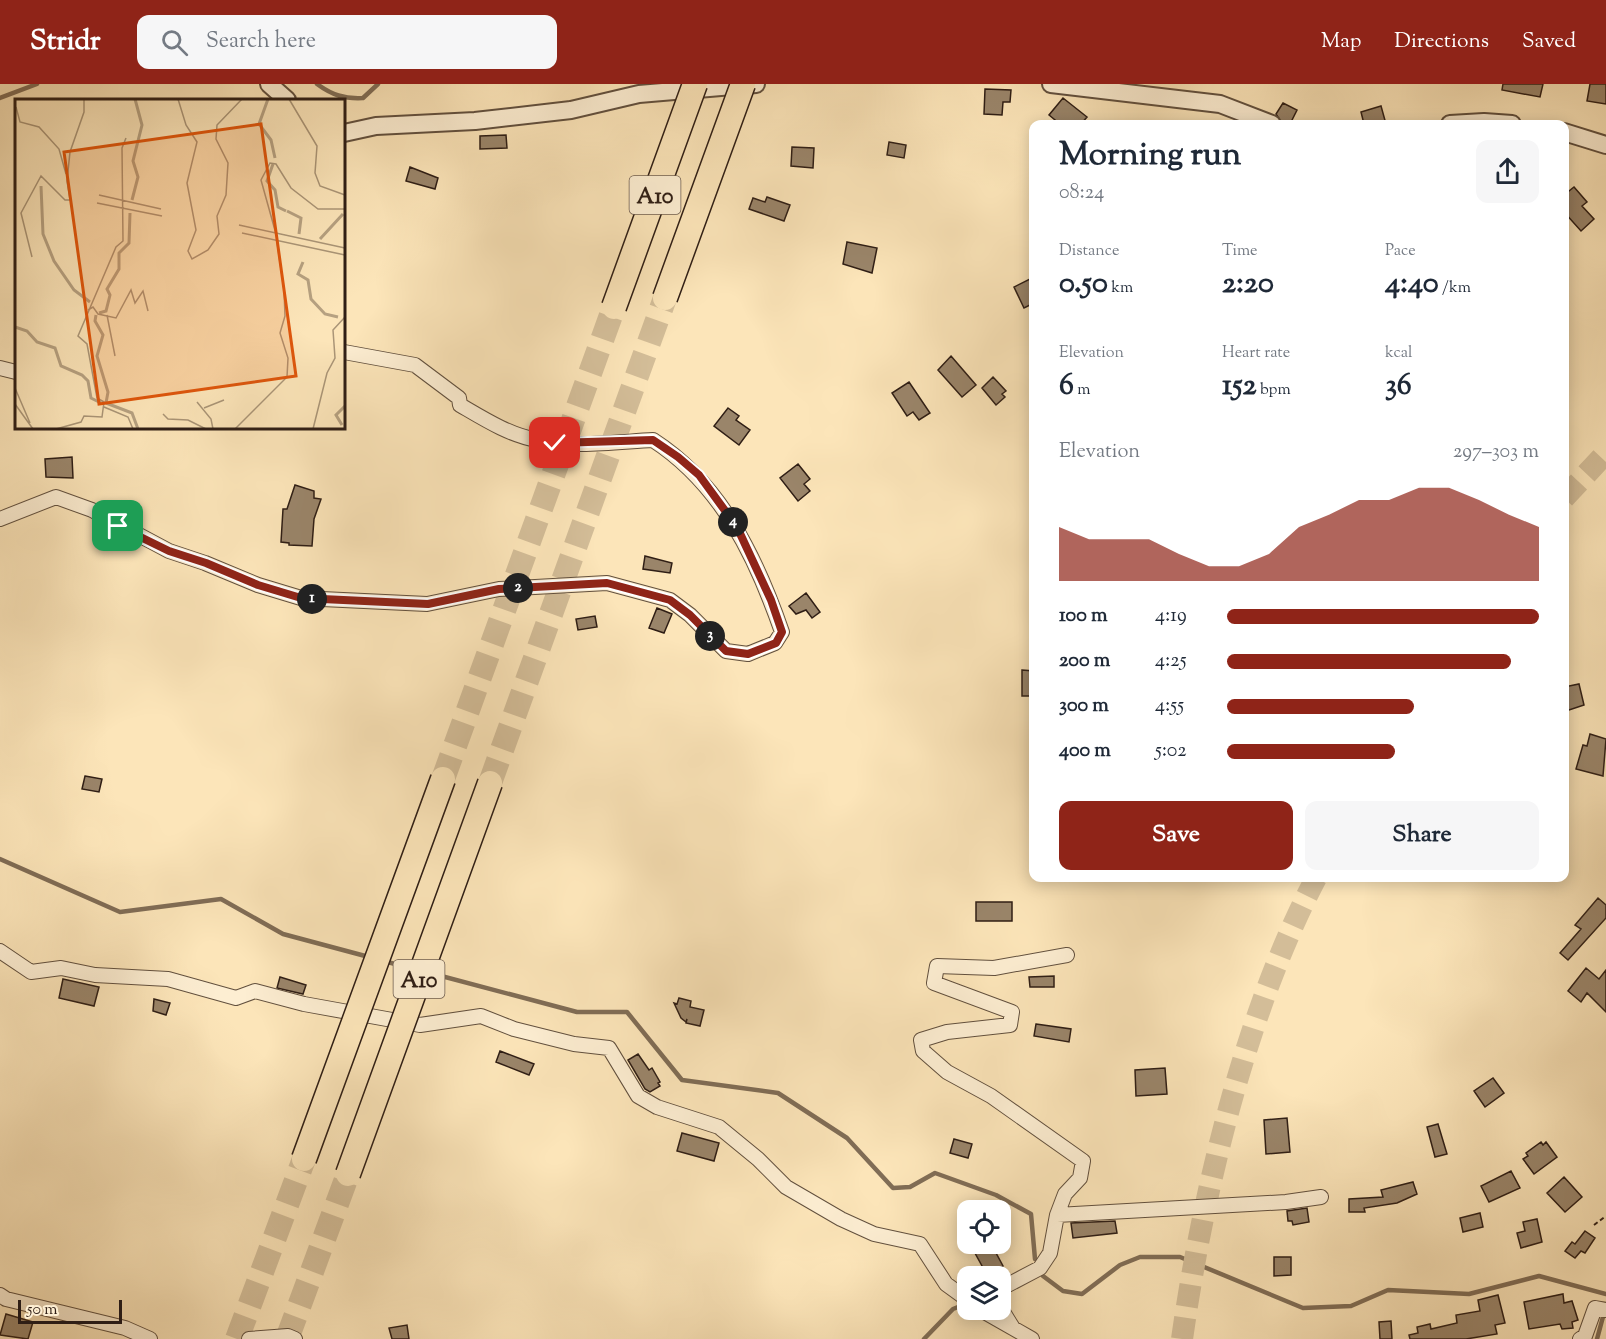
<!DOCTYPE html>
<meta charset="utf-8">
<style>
:root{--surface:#fff;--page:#f6f6f7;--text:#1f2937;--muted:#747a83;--accent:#8f2418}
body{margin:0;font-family:"Sorts Mill Goudy",serif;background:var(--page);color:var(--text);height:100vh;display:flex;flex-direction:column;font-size:22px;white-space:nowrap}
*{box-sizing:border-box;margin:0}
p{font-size:20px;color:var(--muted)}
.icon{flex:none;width:33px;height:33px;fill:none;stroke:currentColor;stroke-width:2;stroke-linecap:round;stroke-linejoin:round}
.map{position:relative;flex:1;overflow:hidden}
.drawer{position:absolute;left:1029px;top:36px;width:540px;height:762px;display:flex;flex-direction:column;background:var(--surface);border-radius:12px;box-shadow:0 3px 15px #0003}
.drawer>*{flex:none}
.tools{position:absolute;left:957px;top:1116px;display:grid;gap:12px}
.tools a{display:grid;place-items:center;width:54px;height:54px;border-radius:12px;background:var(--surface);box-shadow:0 3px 15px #0003;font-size:30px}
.scale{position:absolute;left:18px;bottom:15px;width:104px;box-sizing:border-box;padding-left:6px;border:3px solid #2f1e15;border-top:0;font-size:16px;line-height:21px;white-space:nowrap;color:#2f1e15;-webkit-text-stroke:4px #fdeed2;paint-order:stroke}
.pin{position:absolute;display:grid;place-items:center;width:51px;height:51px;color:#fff;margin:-26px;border-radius:12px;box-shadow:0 3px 9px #0006}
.km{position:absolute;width:30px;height:30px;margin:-15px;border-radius:50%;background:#222;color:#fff;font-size:16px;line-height:30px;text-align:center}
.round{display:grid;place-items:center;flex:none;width:63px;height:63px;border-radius:12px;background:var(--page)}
.overview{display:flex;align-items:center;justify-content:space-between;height:102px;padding:0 30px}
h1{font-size:33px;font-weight:700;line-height:45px}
.figures{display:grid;grid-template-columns:repeat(3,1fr);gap:9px;height:102px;padding:6px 30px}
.figures div{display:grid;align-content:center}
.figures b{font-size:30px;font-weight:700}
.figures small{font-size:16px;font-weight:400}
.figures p{font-size:16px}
.chart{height:168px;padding:12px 30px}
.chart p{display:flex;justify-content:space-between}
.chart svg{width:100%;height:108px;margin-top:6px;fill:var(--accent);opacity:.7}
.primary-button{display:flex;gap:12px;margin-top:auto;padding:12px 30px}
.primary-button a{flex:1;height:69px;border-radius:12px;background:var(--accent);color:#fff;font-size:24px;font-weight:700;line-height:69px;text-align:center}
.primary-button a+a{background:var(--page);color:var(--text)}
ul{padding:0 30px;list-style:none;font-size:20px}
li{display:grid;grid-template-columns:96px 72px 1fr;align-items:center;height:45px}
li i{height:15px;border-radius:8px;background:var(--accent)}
header{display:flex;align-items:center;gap:36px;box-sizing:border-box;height:84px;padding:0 30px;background:var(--accent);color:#fff}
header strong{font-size:28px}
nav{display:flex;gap:33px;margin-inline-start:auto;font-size:21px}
.search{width:420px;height:54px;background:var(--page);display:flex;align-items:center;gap:15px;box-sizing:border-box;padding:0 21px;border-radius:12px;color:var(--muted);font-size:22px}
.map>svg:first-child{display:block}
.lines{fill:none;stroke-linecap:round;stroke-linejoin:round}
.stream{stroke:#806d56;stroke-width:4.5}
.building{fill:#9a856a;stroke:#2f1e15;stroke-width:1.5}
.trunk-tunnel{stroke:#d3bd98;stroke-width:22;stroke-dasharray:22 11;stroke-linecap:butt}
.motorway-tunnel{stroke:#d3bd98;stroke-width:24;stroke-dasharray:24 12;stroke-linecap:butt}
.minor-casing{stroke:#62503e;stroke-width:16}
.tertiary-casing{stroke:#62503e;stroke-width:20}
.path{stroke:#2f1e15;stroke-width:2;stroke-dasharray:4.5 3;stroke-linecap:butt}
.minor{stroke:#fdeed2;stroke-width:14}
.tertiary{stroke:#fdeed2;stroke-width:16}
.motorway-bridge-casing{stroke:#2f1e15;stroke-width:27;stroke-linecap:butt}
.motorway-bridge{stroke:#fce5b9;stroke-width:24}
.route-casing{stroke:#fff;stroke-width:12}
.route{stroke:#8f2418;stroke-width:8}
.labels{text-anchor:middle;stroke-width:4.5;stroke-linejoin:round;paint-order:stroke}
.shield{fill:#fdeed2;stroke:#6d5c4e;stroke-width:1.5}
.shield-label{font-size:22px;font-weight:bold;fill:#2f1e15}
.inset-river{fill:none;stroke:#b6a181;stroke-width:3}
.inset-road{fill:none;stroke:#aa9577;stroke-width:1.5}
.view{fill:#df560c;fill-opacity:0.15;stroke:#df560c;stroke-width:3}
.inset-edge{fill:none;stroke:#2f1e15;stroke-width:3}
</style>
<header>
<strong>Stridr</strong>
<div class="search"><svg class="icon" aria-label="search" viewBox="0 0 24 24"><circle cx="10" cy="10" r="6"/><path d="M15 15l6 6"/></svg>Search here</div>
<nav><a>Map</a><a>Directions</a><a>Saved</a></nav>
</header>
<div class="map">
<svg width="1606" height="1255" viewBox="0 0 1606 1255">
<rect width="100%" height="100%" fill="#fce5b9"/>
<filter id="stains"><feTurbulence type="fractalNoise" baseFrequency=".00333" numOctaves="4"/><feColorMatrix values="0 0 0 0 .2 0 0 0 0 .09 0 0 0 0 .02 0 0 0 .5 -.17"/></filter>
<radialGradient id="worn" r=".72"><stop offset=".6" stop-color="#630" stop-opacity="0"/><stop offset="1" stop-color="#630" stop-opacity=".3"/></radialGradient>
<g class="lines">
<path class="stream" d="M317,0C332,11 344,15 363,14L378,0
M0,14L37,0
M0,775L120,828L221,815L283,850L369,873
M383,877L416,885
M430,889L577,928H627L682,996L778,1009L847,1054L893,1104L910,1103L935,1089L996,1111L1031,1130L1035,1175
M1043,1192L1063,1207L1082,1210L1120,1181L1140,1173H1180L1303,1224L1351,1222L1388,1206L1469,1210L1539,1192L1606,1210
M924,1255L953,1225L963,1221
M1597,1255L1604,1229"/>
</g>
<path class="building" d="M1503,0H1543L1540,13L1502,6Z
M1590,0H1606V20L1587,17Z
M985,5L1011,6L1010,18H1003L1002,31L984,30Z
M1063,14L1087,33L1081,40H1060L1049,31Z
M1283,19L1297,26L1290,40H1282L1276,30Z
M1381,22L1386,40H1364L1361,28Z
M506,51L507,64L480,65V52Z
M889,58L906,61L904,74L887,71Z
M792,63L814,64L813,84L791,82Z
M410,83L438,94L435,105L406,97Z
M1574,103L1587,118L1582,122L1594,135L1581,147L1564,128V111Z
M767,113L790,121L784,137L749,125L753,114L765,118Z
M847,158L877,164L872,189L843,180Z
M1034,193V219L1024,224L1014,203Z
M951,272L976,301L962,313L938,286Z
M993,293L1006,307L1002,310L1005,313L996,321L982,304Z
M909,298L930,329L919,336L913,328L907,332L892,309Z
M728,324L739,332L736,336L750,346L739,361L714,342Z
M72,373L73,394L46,393L45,375Z
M798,380L810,395L804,400L810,407L798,417L780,394Z
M295,401L314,407V414L321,415L314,435L312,462L289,461V459L281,458L283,425H287Z
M645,472L672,479L670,489L643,485Z
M806,509L820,528L812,534L806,526L796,530L789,522Z
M657,524L672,530L664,549L649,544Z
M595,532L597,543L578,546L576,535Z
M1022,586L1034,587V612H1022Z
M1579,600L1584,621L1566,627L1564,603Z
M1590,650L1606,655L1603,692L1576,685L1583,661L1587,662Z
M85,692L102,695L99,708L82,705Z
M1598,814L1606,821V834L1568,876L1560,869L1581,845L1575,841Z
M976,818H1012V837H976Z
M1586,884L1599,895L1606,886V928L1587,909L1581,918L1568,907Z
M1054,892V903H1030L1029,893Z
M280,893L306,901L303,910L277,904Z
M63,895L99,903L94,922L59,914Z
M679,914L691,917L690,923L704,926L700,942L686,939L687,935L686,938L681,934L674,919L677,920Z
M154,915L170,919L166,931L153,927Z
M1036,940L1071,945L1069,958L1034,952Z
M500,967L534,980L529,991L496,978Z
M638,970L649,986L652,984L660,998L658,999L660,1002L650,1008L645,1005L628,976Z
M1165,984L1167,1010L1136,1012L1135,986Z
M1493,994L1504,1009L1485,1023L1474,1007Z
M1287,1034L1290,1068L1266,1070L1264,1036Z
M1438,1040L1447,1070L1435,1073L1427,1043Z
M682,1049L719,1059L714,1077L677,1067Z
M954,1055L972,1060L968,1074L950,1069Z
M1541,1058L1543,1061L1546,1058L1557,1073L1534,1090L1523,1075L1528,1072L1526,1069Z
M1511,1087L1520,1104L1489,1118L1481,1102Z
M1564,1093L1582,1113L1565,1128L1547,1109Z
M1413,1098L1417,1110L1397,1119L1364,1124L1365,1128H1349V1115L1383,1113L1381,1106Z
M1307,1124L1309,1138L1293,1141L1292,1137H1288L1287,1127Z
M1480,1129L1483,1143L1463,1148L1460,1134Z
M1537,1135L1542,1158L1521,1164L1517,1149L1525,1147L1523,1138Z
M1115,1137L1117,1149L1073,1154L1071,1139Z
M1585,1147L1595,1154L1585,1169L1581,1167L1575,1174L1565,1167L1572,1158L1575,1160Z
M970,1160H1008L995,1167L1003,1182L987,1191Z
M1274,1173H1291V1191L1274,1192Z
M1563,1210L1564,1219L1572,1217L1578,1236L1572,1238L1573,1244L1562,1245L1560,1240L1529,1245L1524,1218Z
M1498,1211L1505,1239L1495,1241L1497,1250L1466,1255H1410L1409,1251L1418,1249L1417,1243L1430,1240L1431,1245L1457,1239L1456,1231L1480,1227L1478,1216Z
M6,1230L33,1238L28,1255L0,1251Z
M1391,1237L1392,1255H1380L1379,1238Z
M407,1241L409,1255H392L389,1244Z"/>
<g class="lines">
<path class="trunk-tunnel" d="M1564,414L1606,369
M1182,1255C1203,1107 1246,927 1316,794"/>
<path class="motorway-tunnel" d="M443,695L614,223
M490,699L665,214
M237,1255L304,1075
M287,1255L348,1090"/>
<defs>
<path id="minor" d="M0,284L16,288
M0,435L56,413L92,426L169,467L205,479L258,501L301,514L427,520L499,505L607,499L670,516L690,531L726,567L748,570L775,559L782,548C756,473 721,400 653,356C616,358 573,364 537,356C509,351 484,335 460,321L459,314L415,281L344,268
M0,867L31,888L61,884L95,891L168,895L236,914L255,907L304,920L420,941L481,932L514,945L574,960L609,964L638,1012L657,1023L719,1043L758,1075L786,1103L841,1135L874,1150L920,1160L946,1200L968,1216
M1057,1131L1286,1118L1321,1113
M1000,1205L1040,1184L1050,1169L1057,1131L1065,1110L1080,1094L1083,1077L991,1012L947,988L923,967L921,956L947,948L1010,941L1012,928L934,899L937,882L994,884L1067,871
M0,1211L6,1215L125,1244L150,1255
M1000,1223L1013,1244
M981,1226L1032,1255
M249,1255L288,1252L295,1255
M1580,1255L1585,1252L1595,1224L1606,1226"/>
<path id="tertiary" d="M269,0L287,16
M1051,0L1220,20L1272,40
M1450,40L1484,38L1512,40
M1564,48L1606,61
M344,49L376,42L475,37L571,26L639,10L756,0"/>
</defs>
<use href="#minor" class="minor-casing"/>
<use href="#tertiary" class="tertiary-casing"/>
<path class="path" d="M1594,1141L1606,1132"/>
<use href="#minor" class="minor"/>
<use href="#tertiary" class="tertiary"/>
<defs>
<path id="motorway-bridge" d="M665,214L743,0
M614,223L695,0
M304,1075L443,695
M348,1090L490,699"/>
</defs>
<use href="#motorway-bridge" class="motorway-bridge-casing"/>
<use href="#motorway-bridge" class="motorway-bridge"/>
</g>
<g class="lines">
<defs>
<path id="route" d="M118,442L169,467L206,479L258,501L301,514L428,520L499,505L607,499L670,516L690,531L726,567L748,570L776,559L782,548L771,516L737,443L699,391L678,373L653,356L555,359"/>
</defs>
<use href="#route" class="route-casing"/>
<use href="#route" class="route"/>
</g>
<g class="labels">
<g class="shield">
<rect x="629.5" y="92" width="51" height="38" rx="4.5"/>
<rect x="393.5" y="876" width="51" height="38" rx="4.5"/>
</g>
<g class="shield-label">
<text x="655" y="119">A10</text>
<text x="419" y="903">A10</text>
</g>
</g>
<g transform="translate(15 15)">
<rect width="330" height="330" fill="#fce5b9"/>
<path class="inset-river" d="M253,0L244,25L256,41L260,59M258,65L252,82L260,91L263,108L271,112M26,87L28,135L39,162L59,191L75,203M117,101L123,78L118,62L127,26L120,0M272,112L286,119L284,135M305,140L328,115M288,163L283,175L293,181L296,200L310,215L323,218M84,214L91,212L95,196L92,190L104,170V154L114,144L115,114M81,216L80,222L88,236L82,257L93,293L91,304M0,228L12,232L22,243L40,249L46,267L67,276L73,282L76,299L86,304M91,304L117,314L123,330M327,326L321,316L330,307"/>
<path class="inset-road" d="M163,0L171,26L182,43L172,84L181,131L173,152L177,160L193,151L204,135L202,117L211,96L213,64L201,40L202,26L227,0M274,0L302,47L300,74L305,87L330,96M1,8L5,23L24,28L44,50L51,75M84,96L146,110M82,104L147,117M224,126L330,149M227,134L330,156M261,135L246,81L255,64L261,65L276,89L303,110H330M17,158L6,114L26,77L50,101H55L52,82L55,53L69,13V0M73,211L78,208L83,215L101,219L116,191L120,204L128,192L133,212M92,216L100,257M0,289L15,324M182,303L196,320L198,330M0,305L18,330M89,308L113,318L118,330M189,309L209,301M148,315L153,320L173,321L191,330M41,330L66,323L69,317L87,318L89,303L82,299L72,245L63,237L101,148L108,142L107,49L111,39M220,330L272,278L273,259L265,234L270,217L269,191L262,143M298,330L312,274L320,259L318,231L330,218"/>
<path class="view" d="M246,25L281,277L84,305L49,53Z"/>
<rect width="330" height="330" class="inset-edge"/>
</g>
<rect width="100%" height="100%" filter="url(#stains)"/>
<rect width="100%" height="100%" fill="url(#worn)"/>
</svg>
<div class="tools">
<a><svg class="icon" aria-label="locate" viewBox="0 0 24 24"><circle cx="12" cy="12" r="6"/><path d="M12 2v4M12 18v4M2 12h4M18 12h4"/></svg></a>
<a><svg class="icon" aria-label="layers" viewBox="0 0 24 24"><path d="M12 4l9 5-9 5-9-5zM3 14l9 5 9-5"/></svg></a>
</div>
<div class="scale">50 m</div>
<div class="pin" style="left:118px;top:442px;background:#1e9e55"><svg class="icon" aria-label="arrive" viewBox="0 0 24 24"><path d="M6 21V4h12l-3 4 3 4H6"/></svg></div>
<div class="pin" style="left:555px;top:359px;background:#d93025"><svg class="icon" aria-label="check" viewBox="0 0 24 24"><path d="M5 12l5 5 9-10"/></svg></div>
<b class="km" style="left:312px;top:515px">1</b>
<b class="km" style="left:518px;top:504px">2</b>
<b class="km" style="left:710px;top:552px">3</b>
<b class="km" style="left:733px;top:438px">4</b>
<section class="drawer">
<div class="overview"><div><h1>Morning run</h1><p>08:24</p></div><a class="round"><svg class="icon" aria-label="share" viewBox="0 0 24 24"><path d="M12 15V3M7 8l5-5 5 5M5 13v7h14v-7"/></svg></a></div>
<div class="figures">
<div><p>Distance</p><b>0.50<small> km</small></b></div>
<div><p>Time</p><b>2:20</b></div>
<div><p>Pace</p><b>4:40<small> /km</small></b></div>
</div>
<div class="figures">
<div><p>Elevation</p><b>6<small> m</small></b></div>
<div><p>Heart rate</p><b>152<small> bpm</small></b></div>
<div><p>kcal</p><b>36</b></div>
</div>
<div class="chart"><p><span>Elevation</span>297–303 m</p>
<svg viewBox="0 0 160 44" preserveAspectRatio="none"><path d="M0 44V22L10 27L20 27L30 27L40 33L50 38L60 38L70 33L80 22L90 17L100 11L110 11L120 6L130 6L140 11L150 17L160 22V44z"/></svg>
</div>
<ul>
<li><b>100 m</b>4:19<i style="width:100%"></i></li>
<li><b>200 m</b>4:25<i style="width:91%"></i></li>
<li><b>300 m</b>4:55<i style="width:60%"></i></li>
<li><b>400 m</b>5:02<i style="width:54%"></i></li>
</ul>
<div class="primary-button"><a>Save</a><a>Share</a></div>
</section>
</div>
